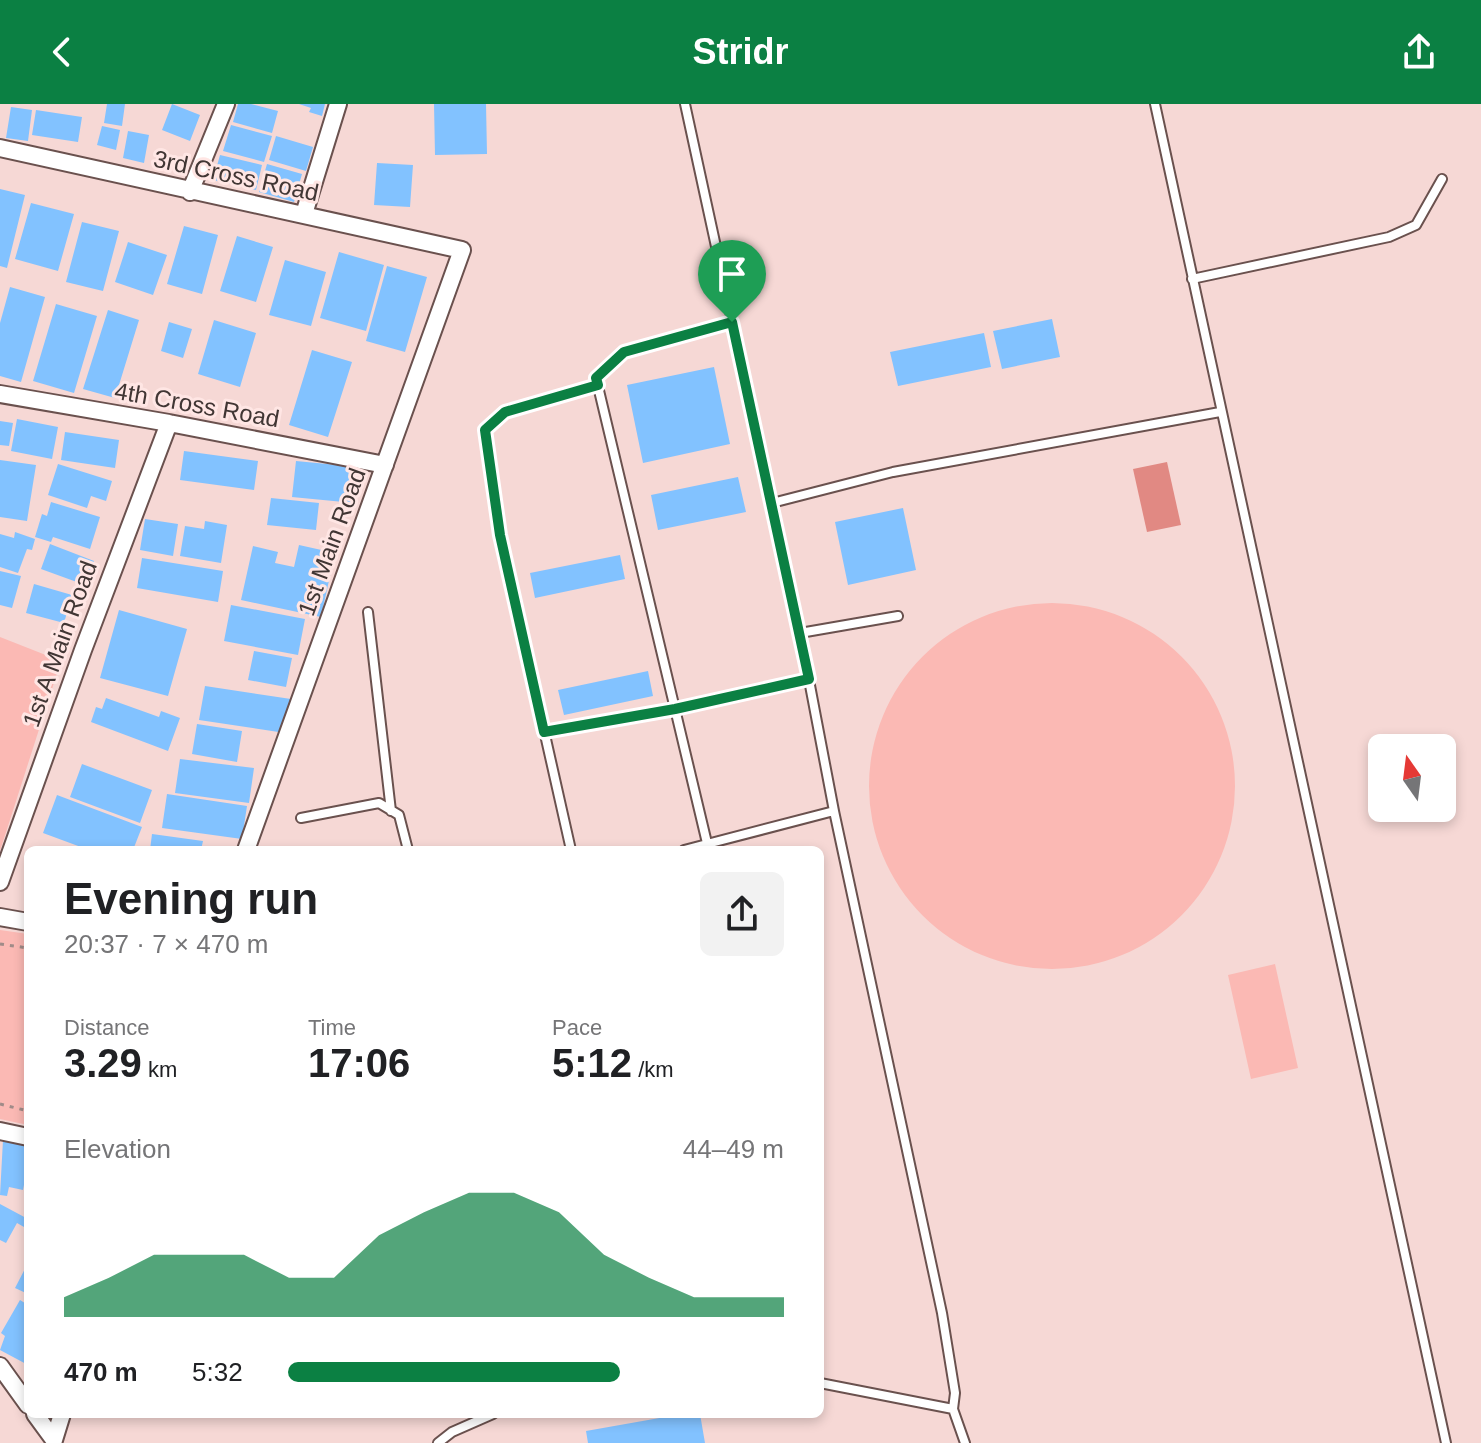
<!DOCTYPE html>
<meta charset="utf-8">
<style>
:root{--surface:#fff;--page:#f2f2f2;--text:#202124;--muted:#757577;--accent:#0b8043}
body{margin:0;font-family:Helvetica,sans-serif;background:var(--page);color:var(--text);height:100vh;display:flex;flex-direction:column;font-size:30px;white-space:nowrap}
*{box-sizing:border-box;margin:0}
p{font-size:26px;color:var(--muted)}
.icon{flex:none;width:44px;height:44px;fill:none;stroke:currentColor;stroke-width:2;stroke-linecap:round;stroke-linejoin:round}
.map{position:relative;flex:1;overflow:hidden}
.panel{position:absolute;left:24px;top:742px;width:800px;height:572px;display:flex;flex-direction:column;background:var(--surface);border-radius:12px;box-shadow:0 4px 12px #0003}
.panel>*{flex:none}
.needle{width:52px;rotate:346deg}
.tools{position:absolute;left:1368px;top:630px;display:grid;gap:16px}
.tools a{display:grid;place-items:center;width:88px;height:88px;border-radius:12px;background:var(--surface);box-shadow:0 4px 12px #0003;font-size:40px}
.pin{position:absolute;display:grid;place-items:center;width:68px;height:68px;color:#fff;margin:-82px -34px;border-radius:50% 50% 50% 0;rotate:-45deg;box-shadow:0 0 8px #0007}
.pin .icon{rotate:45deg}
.round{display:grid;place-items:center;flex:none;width:84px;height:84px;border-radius:12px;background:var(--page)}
.head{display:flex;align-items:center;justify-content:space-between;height:136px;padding:0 40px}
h1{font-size:44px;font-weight:700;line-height:60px}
.stats{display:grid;grid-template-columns:repeat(3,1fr);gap:12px;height:136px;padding:8px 40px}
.stats div{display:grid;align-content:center}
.stats b{font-size:40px;font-weight:700}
.stats small{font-size:22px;font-weight:400}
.stats p{font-size:22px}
.chart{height:224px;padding:16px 40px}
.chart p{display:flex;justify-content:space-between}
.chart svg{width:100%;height:144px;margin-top:8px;fill:var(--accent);opacity:.7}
ul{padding:0 40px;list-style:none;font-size:26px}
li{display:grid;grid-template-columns:128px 96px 1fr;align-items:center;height:60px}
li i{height:20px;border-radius:10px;background:var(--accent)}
header{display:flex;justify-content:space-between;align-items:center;height:104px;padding:0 40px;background:var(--accent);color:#fff;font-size:36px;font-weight:700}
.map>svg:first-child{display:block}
.green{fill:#fbb9b4}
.water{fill:#e18983}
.building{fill:#82c2ff}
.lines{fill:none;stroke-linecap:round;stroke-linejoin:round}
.lane-casing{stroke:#6a514e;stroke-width:12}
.street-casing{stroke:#6a514e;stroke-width:20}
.path{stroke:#a08b88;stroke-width:3;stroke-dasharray:4 6;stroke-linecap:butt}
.lane{stroke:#fff;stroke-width:8}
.street{stroke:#fff;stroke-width:16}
.route-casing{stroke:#fff;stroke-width:16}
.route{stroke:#0b8043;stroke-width:10}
.labels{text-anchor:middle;stroke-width:6;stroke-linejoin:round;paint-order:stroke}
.street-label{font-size:24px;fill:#413634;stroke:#ffe6e4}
</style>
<header><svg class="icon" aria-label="back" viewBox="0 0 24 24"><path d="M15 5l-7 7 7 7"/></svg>Stridr<svg class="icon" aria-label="share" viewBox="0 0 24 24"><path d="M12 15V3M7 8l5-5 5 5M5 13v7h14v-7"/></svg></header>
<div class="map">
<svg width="1481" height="1339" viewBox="0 0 1481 1339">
<rect width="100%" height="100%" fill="#f6d8d5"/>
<path class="green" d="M869 682a183 183 0 1 1 366 0a183 183 0 1 1-366 0Z
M0,533L61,557L0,747Z
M0,826L28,830V1021L0,1015Z
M1275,860L1298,964L1251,975L1228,871Z"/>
<path class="water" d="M1167,358L1181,421L1147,428L1133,365Z"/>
<path class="building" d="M107,0H125L122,22L104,19Z
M172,0L200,11L190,37L162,26Z
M238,0H251L278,7L272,29L233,18Z
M299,0H325L322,12L309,8L311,4Z
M434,0H486L487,50L435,51Z
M11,3L32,6L28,37L6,34Z
M36,6L82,13L78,38L32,31Z
M231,21L272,32L264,58L223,47Z
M102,22L120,26L116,46L97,41Z
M128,27L149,31L144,59L123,54Z
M276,32L313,43L306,67L269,56Z
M220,51L262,61L256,86L213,76Z
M377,59L413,61L410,103L374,101Z
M267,60L302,70L294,98L259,88Z
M0,85L25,91L7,164L0,162Z
M31,99L74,110L58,167L15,155Z
M82,118L119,127L103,187L66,178Z
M184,122L218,131L202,190L167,180Z
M237,132L273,143L256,198L220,187Z
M128,138L167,151L153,191L115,178Z
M339,148L384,161L366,227L320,214Z
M285,156L326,168L311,222L269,211Z
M387,162L427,173L405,248L366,237Z
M10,183L45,193L21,278L0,272V219Z
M56,200L97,212L74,289L33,277Z
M108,206L139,216L115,294L83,285Z
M1052,215L1060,253L1002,265L993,227Z
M214,216L256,229L240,283L198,270Z
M169,218L192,225L183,254L161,247Z
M984,229L991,263L898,282L890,248Z
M312,246L352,258L328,333L289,321Z
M714,263L730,340L643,359L627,281Z
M17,315L58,323L52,355L11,347Z
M0,317L13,319L9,342L0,341Z
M65,328L119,336L115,364L61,356Z
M184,347L258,357L254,386L180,376Z
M0,356L36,361L27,417L0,413Z
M296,357L358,363L354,399L292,393Z
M58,360L112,377L106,397L91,392L87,404L48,391Z
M738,373L746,408L658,426L651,391Z
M271,394L319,399L316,426L267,421Z
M51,398L100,413L90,445L53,433L51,438L35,433L42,410L47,412Z
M903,404L916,466L848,481L835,418Z
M145,415L178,420L173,452L140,446Z
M205,417L227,421L221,459L180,452L185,422L204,425Z
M15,428L35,435L32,446L27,445L18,469L0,463V430L14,434Z
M50,440L94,457L85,481L41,465Z
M299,441L335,449L321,513L241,496L253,442L278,448L275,459L294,463Z
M620,451L625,475L535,494L530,469Z
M142,454L223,467L218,498L137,484Z
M0,467L21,472L12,504L0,501Z
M34,480L72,491L64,519L26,509Z
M231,501L305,515L298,551L224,537Z
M119,506L187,525L168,592L100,574Z
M254,547L292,554L286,583L248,576Z
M648,567L653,592L564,611L558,586Z
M205,582L291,595L285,629L199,616Z
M106,594L159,613L161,607L180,614L168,647L91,618L96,603L102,605Z
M197,620L242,627L237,658L192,650Z
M180,655L254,664L249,699L175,689Z
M82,660L152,686L140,719L70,693Z
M167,690L247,702L242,735L162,724Z
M57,691L142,723L133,746H89L43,729Z
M152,730L203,737L201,746H150Z
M3,1036L28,1041V1060L23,1086L9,1083L7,1092L0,1091Z
M0,1100L28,1115L24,1123L17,1119L6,1139L0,1136Z
M28,1159V1190L15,1184Z
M20,1196L28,1201V1261L0,1246L5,1232L1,1229Z
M682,1310H700L705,1339H588L586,1327Z"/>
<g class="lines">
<defs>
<path id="lane" d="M685,0L800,529L834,707
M1155,0L1446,1339
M1192,175L1389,133L1416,121L1442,75
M772,399L893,368L1220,308
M368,508L391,707
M800,529L898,512
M544,628L675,605L809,575
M301,714L379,699L399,711L408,746
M707,739L596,274L624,248L732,218
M571,746L500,431L485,326L505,308L598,281
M684,746L834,707L942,1209L955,1289L953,1305L965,1339
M820,1279L953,1305
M438,1339L452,1328L493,1310"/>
<path id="street" d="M0,44L462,146L246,746
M190,88L226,0
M304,110L338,0
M0,290L169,319L385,361
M0,778L83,546L169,319
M0,813L28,818
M0,1027L28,1033
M0,1262L28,1301
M35,1310L54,1336
M54,1336L62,1310"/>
</defs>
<use href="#lane" class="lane-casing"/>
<use href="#street" class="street-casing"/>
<path class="path" d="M0,840L28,844
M0,1000L28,1007"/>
<use href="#lane" class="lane"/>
<use href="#street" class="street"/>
</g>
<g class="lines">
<defs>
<path id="route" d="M732,218L809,575L675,605L544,628L500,431L485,326L505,308L598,281L596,274L624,248Z"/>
</defs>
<use href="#route" class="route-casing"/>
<use href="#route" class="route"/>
</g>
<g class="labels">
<g class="street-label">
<text transform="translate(236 72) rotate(12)" y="8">3rd Cross Road</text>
<text transform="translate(197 301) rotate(10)" y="8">4th Cross Road</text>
<text transform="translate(332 438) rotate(-70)" y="8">1st Main Road</text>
<text transform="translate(60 540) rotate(-70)" y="8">1st A Main Road</text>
</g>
</g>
</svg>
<div class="tools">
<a><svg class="needle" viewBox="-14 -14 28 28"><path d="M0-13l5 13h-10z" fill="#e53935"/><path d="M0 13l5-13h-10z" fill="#757577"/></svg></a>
</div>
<div class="pin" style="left:732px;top:218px;background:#1e9e55"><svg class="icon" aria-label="arrive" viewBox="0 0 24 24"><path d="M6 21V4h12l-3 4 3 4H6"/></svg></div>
<section class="panel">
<div class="head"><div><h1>Evening run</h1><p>20:37 · 7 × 470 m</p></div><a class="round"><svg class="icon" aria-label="share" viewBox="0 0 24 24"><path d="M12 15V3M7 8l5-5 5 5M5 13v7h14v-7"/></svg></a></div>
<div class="stats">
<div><p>Distance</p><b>3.29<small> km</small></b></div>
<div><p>Time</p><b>17:06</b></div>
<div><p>Pace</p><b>5:12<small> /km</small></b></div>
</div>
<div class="chart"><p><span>Elevation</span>44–49 m</p>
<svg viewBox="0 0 160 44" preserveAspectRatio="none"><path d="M0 44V38L10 32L20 25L30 25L40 25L50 32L60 32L70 19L80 12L90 6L100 6L110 12L120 25L130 32L140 38L150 38L160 38V44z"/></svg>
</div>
<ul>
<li><b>470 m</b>5:32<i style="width:67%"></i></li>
</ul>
</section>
</div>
